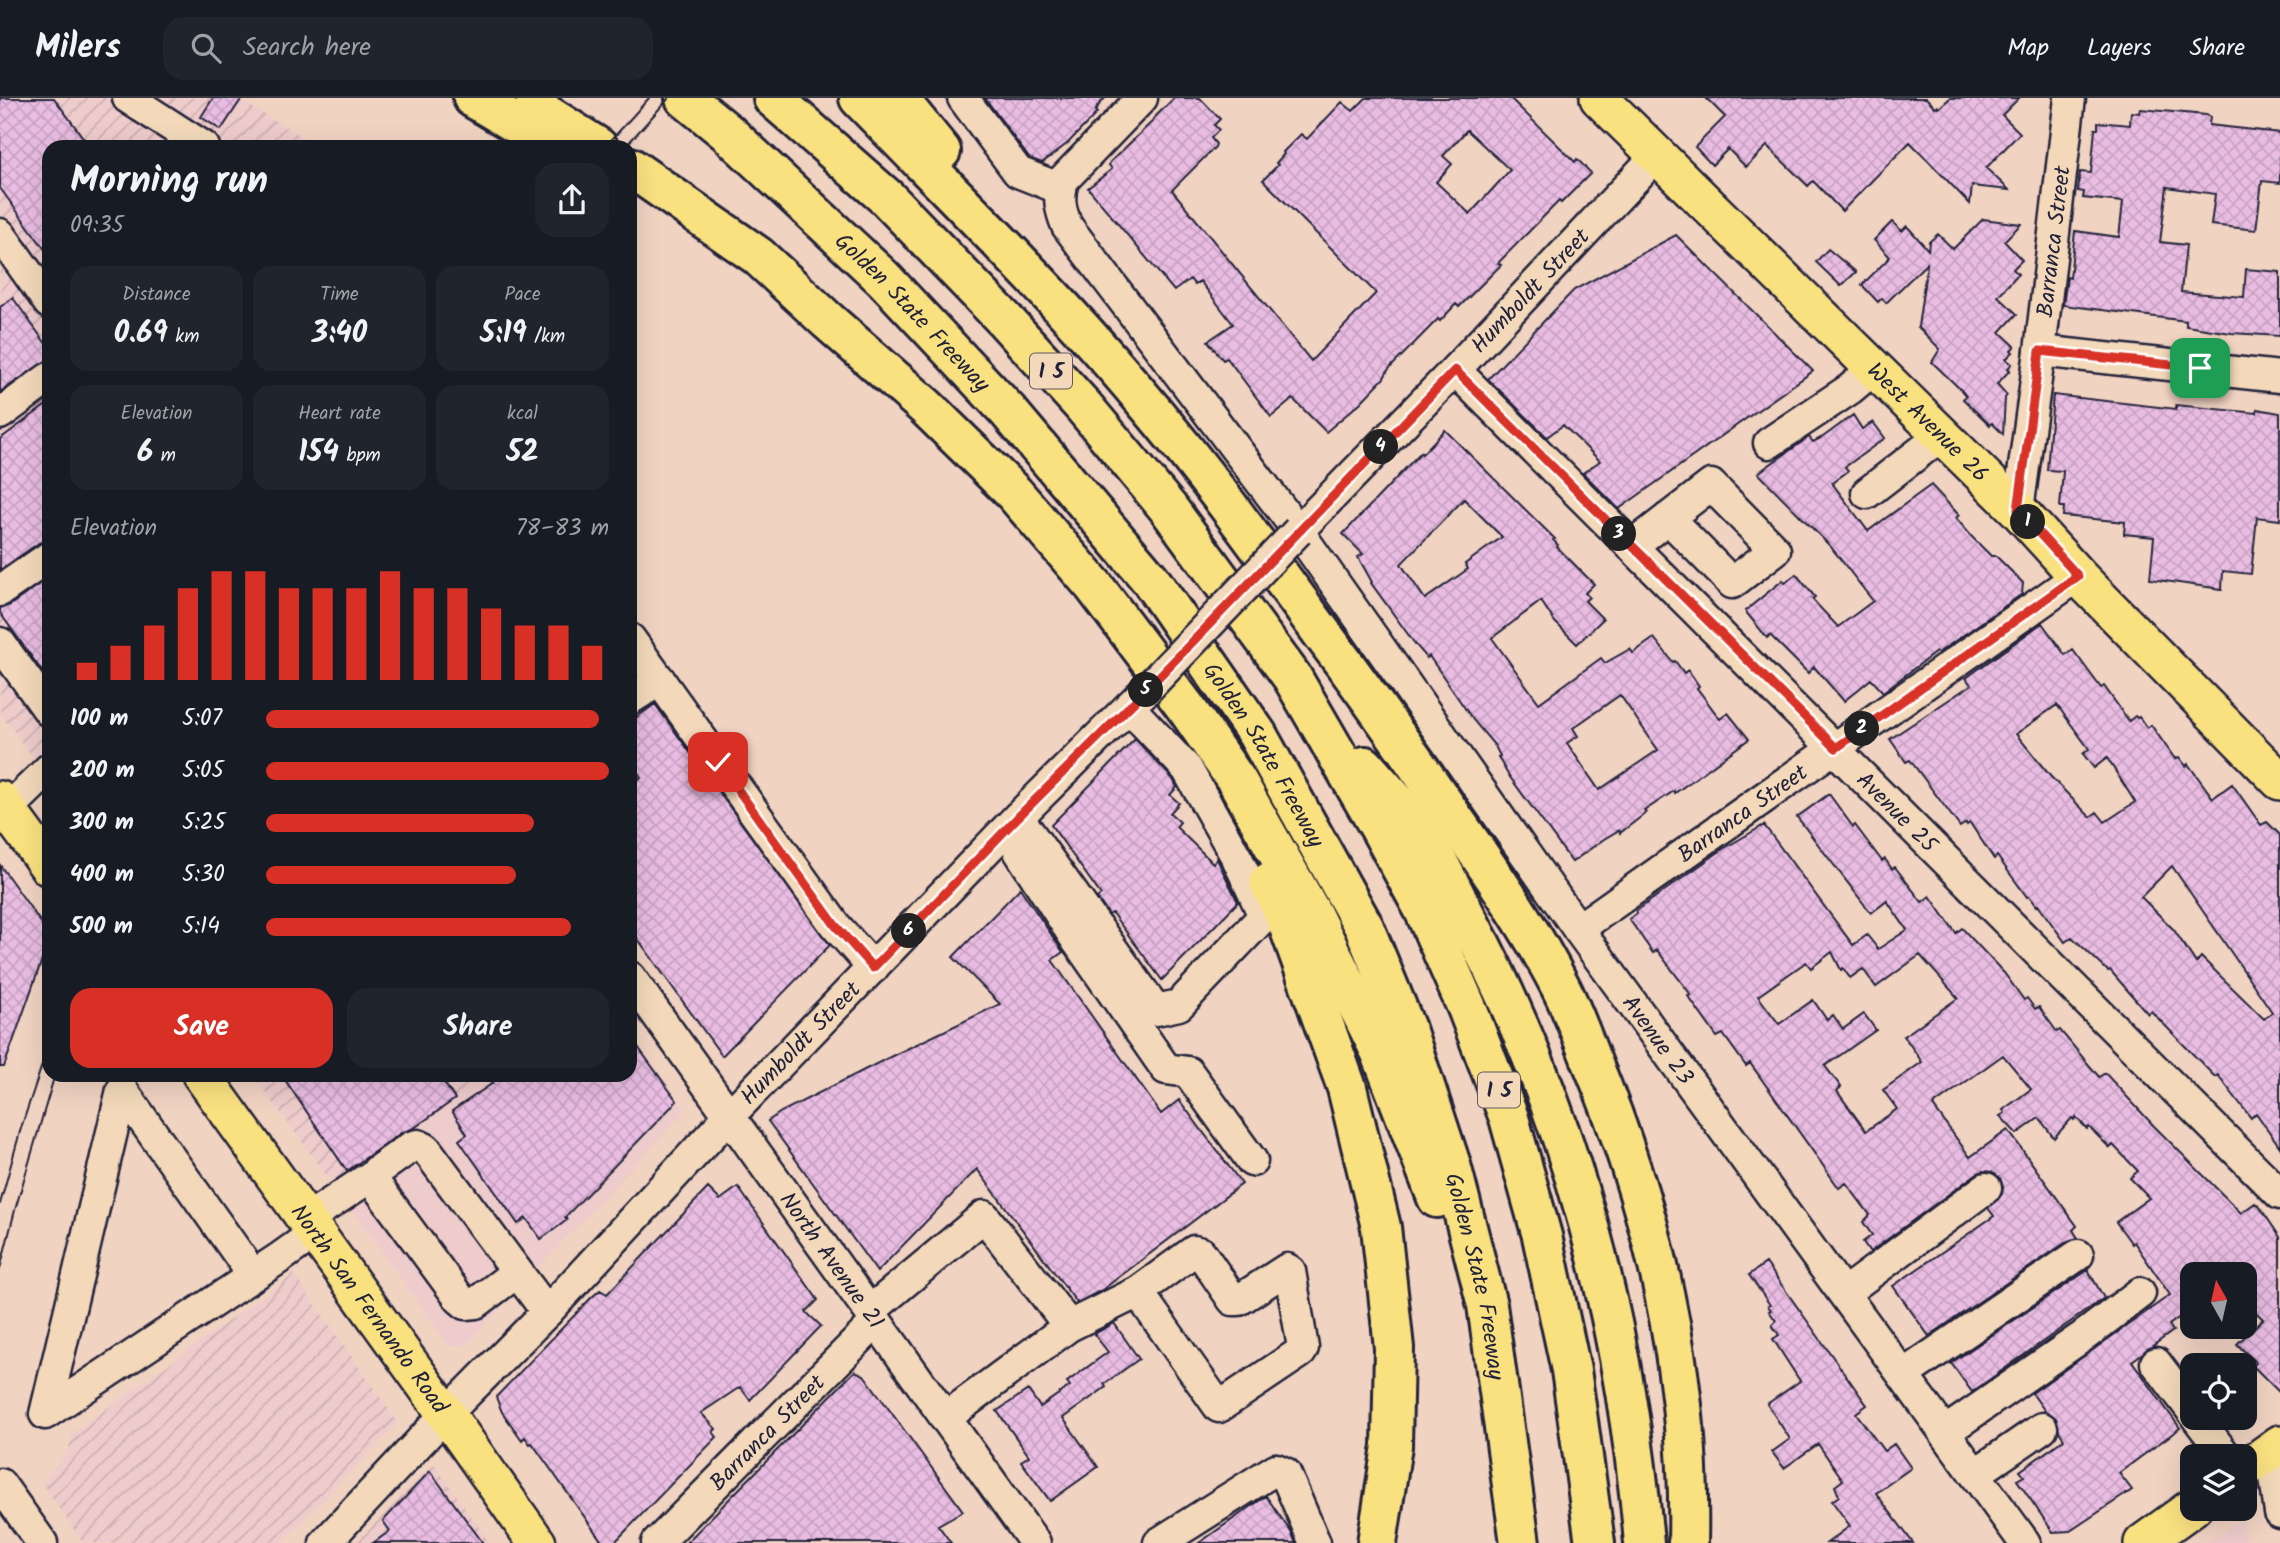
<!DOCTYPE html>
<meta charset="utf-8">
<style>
:root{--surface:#171b24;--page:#20242c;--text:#f1f3f6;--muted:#9ea1a6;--line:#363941;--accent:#d93025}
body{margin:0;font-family:Kalam,sans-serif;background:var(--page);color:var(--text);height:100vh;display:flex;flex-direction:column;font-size:26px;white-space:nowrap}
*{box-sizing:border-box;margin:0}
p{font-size:23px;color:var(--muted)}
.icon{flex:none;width:38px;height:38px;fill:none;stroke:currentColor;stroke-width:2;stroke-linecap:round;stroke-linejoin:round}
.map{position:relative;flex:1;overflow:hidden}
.side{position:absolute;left:42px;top:42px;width:595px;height:942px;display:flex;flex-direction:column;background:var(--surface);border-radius:21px;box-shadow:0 7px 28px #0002}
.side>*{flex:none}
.needle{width:46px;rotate:352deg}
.fabs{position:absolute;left:2180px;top:1164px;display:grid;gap:14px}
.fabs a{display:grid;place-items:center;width:77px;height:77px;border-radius:14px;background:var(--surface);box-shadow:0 7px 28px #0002;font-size:35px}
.pin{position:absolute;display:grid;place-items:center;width:60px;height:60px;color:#fff;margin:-30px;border-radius:14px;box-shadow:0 4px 10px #0006}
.km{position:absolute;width:35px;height:35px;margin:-18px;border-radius:50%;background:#222;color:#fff;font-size:19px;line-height:35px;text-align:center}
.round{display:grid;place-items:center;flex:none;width:74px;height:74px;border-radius:21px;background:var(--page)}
.head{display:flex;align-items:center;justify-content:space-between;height:119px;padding:0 28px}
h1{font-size:38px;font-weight:800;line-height:52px}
.stats{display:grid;grid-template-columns:repeat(3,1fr);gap:10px;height:119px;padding:7px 28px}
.stats div{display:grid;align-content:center;border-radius:18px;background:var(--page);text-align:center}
.stats b{font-size:30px;font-weight:800}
.stats small{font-size:19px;font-weight:400}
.stats p{font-size:19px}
.chart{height:196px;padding:14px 28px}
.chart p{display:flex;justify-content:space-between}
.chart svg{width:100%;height:126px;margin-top:7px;stroke:var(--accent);stroke-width:6}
.action{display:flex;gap:14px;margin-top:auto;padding:14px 28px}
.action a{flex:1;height:80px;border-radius:21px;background:var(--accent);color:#fff;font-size:28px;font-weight:800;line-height:80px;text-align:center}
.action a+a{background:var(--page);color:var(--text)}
ul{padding:0 28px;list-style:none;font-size:23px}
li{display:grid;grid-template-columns:112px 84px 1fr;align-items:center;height:52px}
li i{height:18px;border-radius:9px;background:var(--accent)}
header{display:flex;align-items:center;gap:42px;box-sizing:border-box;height:98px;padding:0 35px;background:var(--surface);border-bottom:2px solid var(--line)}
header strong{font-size:33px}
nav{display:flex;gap:38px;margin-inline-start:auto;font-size:24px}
.search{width:490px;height:63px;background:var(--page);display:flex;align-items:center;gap:18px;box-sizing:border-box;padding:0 24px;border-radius:21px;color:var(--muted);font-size:26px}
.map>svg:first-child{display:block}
.built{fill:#efcccc}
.industrial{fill:url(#industrial-furrows)}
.building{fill:url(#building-cross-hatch);stroke:#22223b;stroke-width:2;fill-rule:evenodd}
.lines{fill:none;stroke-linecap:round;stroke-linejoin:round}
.minor-casing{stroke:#22223b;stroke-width:35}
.major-casing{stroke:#22223b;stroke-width:42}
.highway-casing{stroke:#22223b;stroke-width:44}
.minor{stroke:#f3d9ba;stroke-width:30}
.major{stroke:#fae180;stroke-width:37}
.highway{stroke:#fae180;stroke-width:38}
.tram{stroke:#22223b;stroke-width:2}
.minor-bridge-casing{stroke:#22223b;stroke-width:35;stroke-linecap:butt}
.minor-bridge{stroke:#f3d9ba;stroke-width:30}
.route-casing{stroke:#fff;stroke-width:14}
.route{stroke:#d93025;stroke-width:9}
.labels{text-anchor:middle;stroke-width:7;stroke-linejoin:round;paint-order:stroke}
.shield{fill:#f3d9ba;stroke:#615961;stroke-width:2}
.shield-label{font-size:21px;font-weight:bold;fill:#22223b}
.street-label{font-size:23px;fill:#22223b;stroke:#f3d9ba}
</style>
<header>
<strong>Milers</strong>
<div class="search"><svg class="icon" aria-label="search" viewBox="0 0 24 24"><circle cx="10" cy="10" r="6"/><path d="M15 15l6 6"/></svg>Search here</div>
<nav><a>Map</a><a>Layers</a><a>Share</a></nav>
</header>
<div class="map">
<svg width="2280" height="1445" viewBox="0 0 2280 1445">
<defs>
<pattern id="industrial-furrows" width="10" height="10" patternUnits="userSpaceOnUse" patternTransform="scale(1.75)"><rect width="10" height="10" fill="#efcccc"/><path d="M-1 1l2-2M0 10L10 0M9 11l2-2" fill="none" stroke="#cdafb0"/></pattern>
<pattern id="building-cross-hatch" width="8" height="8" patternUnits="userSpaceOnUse" patternTransform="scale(1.75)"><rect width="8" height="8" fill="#e9bde2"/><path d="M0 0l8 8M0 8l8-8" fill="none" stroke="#c8a2c3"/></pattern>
</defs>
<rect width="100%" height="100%" fill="#f1d3c2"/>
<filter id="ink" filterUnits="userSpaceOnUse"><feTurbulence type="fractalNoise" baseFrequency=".0143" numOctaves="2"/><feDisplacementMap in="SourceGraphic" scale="14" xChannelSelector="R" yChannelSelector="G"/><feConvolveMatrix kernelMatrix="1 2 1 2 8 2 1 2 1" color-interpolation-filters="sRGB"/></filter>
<g filter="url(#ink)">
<path class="built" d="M630,936L686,1012L465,1248H449L335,1089L490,977L630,976Z
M2242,1421L2246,1445H2208Z"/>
<path class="industrial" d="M0,0H236L320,49H49V681L0,615Z
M253,977H490L335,1089Z
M294,1176L398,1325L281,1445H83L42,1386L68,1353L73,1335Z
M431,1367H435L490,1445H356Z"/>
<path class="building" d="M0,0H54L90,49H49V157L0,90Z
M213,0H242L221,32L201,19Z
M985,0H1105L1097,9L1098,10L1095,13L1097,15L1068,45L1042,65L1029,60Z
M1174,0H1200L1220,21L1214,27L1219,32L1211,40L1216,46L1215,49L1172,92L1311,263L1376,195L1263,82L1278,67L1276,65L1284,56L1283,54L1301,36L1307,41L1342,4L1353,13L1366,0H1510L1575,64L1577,61L1591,75L1561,105L1559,103L1498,165L1501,167L1459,209L1456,206L1440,223L1438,221L1388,272L1384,280L1360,305L1326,334L1293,301L1271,319L1227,260L1223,262L1208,243L1233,226L1200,183L1195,187L1190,181L1174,193L1088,90L1112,71L1109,67L1110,64L1154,22L1153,21ZM1467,32L1510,72L1470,116L1436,84L1452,66L1443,58Z
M1706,0H1926L1935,9L1937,8L1939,10L1950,0H2019L2002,17L2020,35L1986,70L2009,92L1972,88L1970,106L1910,44L1842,113L1813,83L1808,88L1767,48L1746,69L1728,51L1712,67L1695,49L1725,19Z
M2140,11L2206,17L2210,19L2209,27L2280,35V85L2262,83L2256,132L2211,127L2215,96L2167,89L2160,144L2186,147L2181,194L2244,199L2246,171L2280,174V238L2231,235L2186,228V223L2063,207L2067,179L2070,180L2075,133L2119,139L2123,104L2083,100L2084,94L2078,93L2080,74L2091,75L2095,31H2098V24L2130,27L2131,14L2139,15Z
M1983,121L2021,126L2004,143L2022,162L2013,171L2018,176L1998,198L2017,216L2000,234L2015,248L2011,252L2013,254L2006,261L2012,266L2008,270L2010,272L1997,286L2007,297L2005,300L2003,336L1992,325L1990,327L1963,301L1966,298L1961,292L1932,264L1940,251L1918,229L1927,165L1886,205L1882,200L1878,204L1862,187L1890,159L1874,142L1892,124L1902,133L1907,128L1928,152L1929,144L1938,136L1953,151Z
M1676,137L1813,273L1619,411L1583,375L1600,363L1563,327L1547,339L1488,281L1574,192Z
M1828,151L1856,174L1841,188L1816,164Z
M13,200L49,250V261L0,294V209Z
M2053,297L2176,311V307L2257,315V311L2280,315V422L2257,419L2251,476L2223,473L2222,491L2150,481L2154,439L2124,436L2125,424L2063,418L2064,409H2060L2063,373L2047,372Z
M49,305V442L39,445L0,472V341Z
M1853,317L1862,331L1873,324L1885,340L1845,369L1848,373L1832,385L1868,433L1931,387L1959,417L1956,420L1972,439L1991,458H1996L2023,485L2022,496L1938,555L1936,554L1883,594L1871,581L1844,603L1814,569L1808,575L1770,537L1767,540L1745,513L1783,482L1785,485L1796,476L1815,499L1812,501L1838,529L1873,503L1830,448L1758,375L1809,339L1813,344L1823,339Z
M1445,332L1555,441L1553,442L1558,447L1557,449L1594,486L1585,495L1589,499L1585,503L1603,521L1577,546L1555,524L1541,503L1492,540L1539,605L1601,560L1605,565L1630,551L1633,555L1654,540L1673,564L1675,563L1684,575L1688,572L1699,588L1697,590L1720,621L1728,615L1749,641L1675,695L1674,693L1644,713L1646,715L1620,735L1619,732L1604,741L1572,764L1507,675L1498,659L1500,658L1495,648L1473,622L1429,558L1427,560L1415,546L1371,485L1372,484L1358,459L1363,456L1343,436L1421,354L1422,356ZM1464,401L1502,439L1465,466L1468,471L1425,501L1401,466ZM1620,597L1658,652L1599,692L1567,645L1578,638L1573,630Z
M49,480V583L0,515V510L10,507Z
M2042,525L2065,557L2073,552L2101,590L2104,588L2129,623L2135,618L2137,620L2139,619L2147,630L2151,627L2175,661L2179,659L2186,668L2188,666L2213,700L2232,686L2261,727L2267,724L2280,737V1049L2256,1015L2251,1020L2218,977L2215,979L2151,913L2148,916L2110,872L2108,873L2072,839L2065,844L2038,807L2037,808L2029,798L2027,799L1997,758L1994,761L1970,725L1967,727L1966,725L1960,729L1910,662L1906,664L1890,641L1971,587L1966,580ZM2057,607L2089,651L2083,656L2094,670L2107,660L2135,704L2105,724L2097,714L2090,719L2051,679L2016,636ZM2172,768L2272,914L2264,921L2201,859L2196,865L2174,832L2141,799Z
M655,606L830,847L722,958L630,830V688L641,679L630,664V624Z
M1135,641L1173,681L1177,689L1170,697L1179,705L1170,715L1180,724L1176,729L1213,765L1217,761L1238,804L1162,882L1112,815L1109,817L1097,800L1101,797L1051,727Z
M1829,696L1853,729L1855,727L1882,763L1885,761L1892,771L1895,769L1922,804L1930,798L1956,835L1962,830L2004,875L2024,902L2027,900L2035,911L2039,909L2057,934L2060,932L2099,979L2105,975L2154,1028L2241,1115L2255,1105L2259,1108L2280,1139V1295L2253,1268L2256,1265L2237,1246L2263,1221L2245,1204V1176H2193V1209L2169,1227L2173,1233L2132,1263L2180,1330L2119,1375L2132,1392L2070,1433L2053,1434L2017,1382L2024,1378L2020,1373L2064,1341L2059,1333L2056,1320L2045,1313L2032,1295L2170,1197L2134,1144L2132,1146L2116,1124L2149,1100L2130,1080L2138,1073L2113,1047L2110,1050L2089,1029L2087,1031L2076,1019L2074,1022L2072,1020L2054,1040L2039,1020L2017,1036L2000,1018L2005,1015L2003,1012L2031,991L2003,957L1935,1006L1933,1008L1970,1059L2008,1032L2077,1128L2073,1132L2078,1140L2068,1143L1929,1238L1893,1188L1994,1118L1988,1110L2002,1096L2003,1089L2000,1080L1992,1074L1983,1073L1976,1076L1870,1154L1863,1144L1872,1137L1863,1124L1870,1117L1846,1085L1839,1090L1750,965L1746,968L1723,936L1717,939L1688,898L1691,897L1657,852L1653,855L1629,821L1637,815L1636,813L1723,751L1764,727L1853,847L1867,837L1878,851L1907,832L1887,803L1871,815L1797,719ZM1832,854L1841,872L1843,870L1850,880L1863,871L1876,889L1920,857L1958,900L1904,938L1922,964L1883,992L1897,1011L1866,1033L1837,993L1841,989L1825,968L1876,932L1864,916L1843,931L1833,917L1827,922L1813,902L1779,926L1758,898L1806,864L1811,870Z
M0,767L49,836V842L4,969H0Z
M1020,790L1063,854L1052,862L1161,1016L1179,1002L1242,1086L1102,1192L1077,1205L977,1071L877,1174L768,1023L781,1014L890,959L1000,906L953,859Z
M630,938L677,1003L565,1119L567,1122L541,1141L526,1120L518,1126L459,1042L467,1036L452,1013L493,985L487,976H630Z
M281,976H438L455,1001L414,1030L401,1035L347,1073Z
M738,1089L818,1202L806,1214L821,1228L750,1302L740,1289L701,1315L716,1331L713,1334L717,1339L614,1445H603L532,1345L530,1346L525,1339L522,1342L502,1314L496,1299L591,1200L600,1192L607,1196L708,1090L720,1102Z
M1766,1165L1867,1307L1856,1315L1884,1353L1894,1346L1911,1370L1876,1395L1913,1445H1827L1850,1428L1832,1403L1839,1398L1835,1388L1843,1382L1818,1346L1784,1370L1772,1354L1790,1341L1767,1306L1800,1283L1773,1241L1779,1237L1772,1227L1776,1223L1769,1213L1771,1212L1768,1208L1770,1207L1749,1177Z
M2088,1172L2104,1200L1972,1294L1951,1265Z
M1114,1225L1139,1261L1104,1286L1106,1289L1063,1320L1098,1369L1050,1403L1021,1363L1029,1358L997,1313L1028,1292L1040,1309L1070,1288L1067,1284L1108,1254L1094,1236Z
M855,1273L864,1277L963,1413L938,1427L951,1445H686Z
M430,1373L483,1445H373L390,1433L383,1423Z
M1266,1398L1291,1434L1296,1445H1199Z"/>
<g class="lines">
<defs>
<g id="minor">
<path d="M128,0L204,49"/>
<path d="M963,0L1018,74L1061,91"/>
<path id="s1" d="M1142,0L1063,82C1058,100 1060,111 1067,128L1298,433L1578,831L2025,1445"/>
<path d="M0,136L49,205"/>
<path d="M2040,253L2280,279"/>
<path id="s2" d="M1455,272L2280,1096"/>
<path d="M0,316L49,280"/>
<path d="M1769,345L1850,291L1874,271"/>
<path d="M1867,395L1942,337"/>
<path id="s3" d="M2018,412L2040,253L2070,0"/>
<path id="s4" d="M1298,433L1455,272L1657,57"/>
<path d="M1632,448L1711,387L1775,452L1732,485L1668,420"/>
<path d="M0,493L49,459"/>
<path d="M630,541L835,827L873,870"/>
<path d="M0,545L49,613"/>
<path d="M630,601L660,582"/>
<path d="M7,712L49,671"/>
<path d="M1018,719L1156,912L1179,907L1264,818L1238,762L1187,671L1129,609"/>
<path d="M1019,753L1077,843L1166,971L1188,974L1252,1063"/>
<path id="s5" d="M1578,831L2078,478"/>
<path id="s6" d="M630,879L1035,1445"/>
<path d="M307,1121L367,1081L374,1079"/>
<path d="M517,1174L476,1205L466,1206L460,1201L376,1087L374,1079L377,1073L411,1049L418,1047L426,1051L547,1214"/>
<path d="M253,1177L122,992L45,1316L281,1159L316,1134"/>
<path d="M1844,1195L1986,1090"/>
<path d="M870,1213L984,1118L1069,1228"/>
<path d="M2156,1265L2193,1314"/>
<path d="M1903,1277L2078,1157"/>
<path d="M945,1320L1069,1228L1138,1194L1219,1309L1301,1254L1303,1250L1290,1173L1287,1171L1239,1202H1233L1201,1155L1194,1153L1138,1194"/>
<path d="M2197,1320L2226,1358"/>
<path d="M1945,1334L2085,1237L2140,1195"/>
<path d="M2271,1352L2280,1415"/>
<path d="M1975,1376L2042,1330"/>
<path d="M0,1386L42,1445"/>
<path id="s7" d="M325,1445L446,1316L547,1214L730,1017L1018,719L1145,593"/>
<path id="s8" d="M657,1445L876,1224"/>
<path d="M1159,1445L1276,1371L1285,1375L1315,1445"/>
</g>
<g id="major">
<path id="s9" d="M1599,0L2018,412L2078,478L2280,683"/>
<path d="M0,702L49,769"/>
<path id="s10" d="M201,976L446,1316L537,1445"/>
<path d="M2245,1371L2280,1346"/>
<path d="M2143,1445L2193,1409"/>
</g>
<g id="highway">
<path d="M473,0L555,49"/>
<path id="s11" d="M685,0L728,35L883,180L1008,313L1150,481L1257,636L1364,829L1406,931L1451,1067L1487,1207L1520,1445"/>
<path d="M773,0L887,100L1004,221L1084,309L1168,410L1292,579L1379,729L1424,812L1467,910L1509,1020L1542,1138L1571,1272L1595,1445"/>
<path d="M859,0C954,98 1054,195 1142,300C1211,381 1272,467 1335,553C1380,613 1422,674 1464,735C1498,784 1533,835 1560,888C1572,911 1581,936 1590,959C1654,1111 1692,1280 1688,1445"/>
<path d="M898,0L941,53"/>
<path d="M535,9L598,49"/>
<path d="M630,69L758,158L828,223L926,309L1014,395L1094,488L1187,611L1237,683L1312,816L1380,953L1437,1100"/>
<path d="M1365,668C1384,691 1407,713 1423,738C1440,764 1453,794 1468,822C1572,1018 1625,1225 1644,1445"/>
<path d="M1269,784L1284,815L1347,990L1381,1129L1394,1250L1392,1348L1377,1445"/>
</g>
</defs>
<use href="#minor" class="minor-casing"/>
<use href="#major" class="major-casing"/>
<use href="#highway" class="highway-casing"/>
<use href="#minor" class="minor"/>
<use href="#major" class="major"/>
<use href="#highway" class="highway"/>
<path class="tram" d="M605,49L649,0
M625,49L669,0
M0,1106L21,1030L49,946
M0,1171L15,1112L55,976"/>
<defs>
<path id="minor-bridge" d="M1145,593L1298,433"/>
</defs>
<use href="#minor-bridge" class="minor-bridge-casing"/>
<use href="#minor-bridge" class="minor-bridge"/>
</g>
</g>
<g class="lines" filter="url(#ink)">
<defs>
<path id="route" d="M718,664L835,827L873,870L1018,719L1145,593L1455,272L1836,650L2078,478L2018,412L2040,253L2200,270"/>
</defs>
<use href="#route" class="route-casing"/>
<use href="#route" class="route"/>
</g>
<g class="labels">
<g class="shield">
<rect x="1030" y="255.5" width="42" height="35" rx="5"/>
<rect x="1478" y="974.5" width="42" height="35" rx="5"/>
</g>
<g class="shield-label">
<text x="1051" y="280">I 5</text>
<text x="1499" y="999">I 5</text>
</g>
<g class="street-label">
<text dy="8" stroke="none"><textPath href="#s3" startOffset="271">Barranca Street</textPath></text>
<text dy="8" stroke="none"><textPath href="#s4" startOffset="334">Humboldt Street</textPath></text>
<text dy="8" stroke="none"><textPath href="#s11" startOffset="313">Golden State Freeway</textPath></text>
<text dy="8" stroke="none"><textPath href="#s9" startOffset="462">West Avenue 26</textPath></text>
<text dy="8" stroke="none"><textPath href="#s11" startOffset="880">Golden State Freeway</textPath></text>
<text dy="8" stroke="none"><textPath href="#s2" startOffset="625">Avenue 25</textPath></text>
<text dy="8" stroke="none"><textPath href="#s5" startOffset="201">Barranca Street</textPath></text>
<text dy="8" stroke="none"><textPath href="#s1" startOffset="1167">Avenue 23</textPath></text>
<text dy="8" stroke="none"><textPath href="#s7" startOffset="690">Humboldt Street</textPath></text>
<text dy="8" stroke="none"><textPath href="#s6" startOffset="348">North Avenue 21</textPath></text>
<text dy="8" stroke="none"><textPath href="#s11" startOffset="1447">Golden State Freeway</textPath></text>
<text dy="8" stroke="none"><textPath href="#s10" startOffset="289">North San Fernando Road</textPath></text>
<text dy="8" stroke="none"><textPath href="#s8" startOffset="156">Barranca Street</textPath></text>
</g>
</g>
</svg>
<div class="fabs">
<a><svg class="needle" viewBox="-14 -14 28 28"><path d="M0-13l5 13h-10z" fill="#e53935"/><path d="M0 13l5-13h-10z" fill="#9ea1a6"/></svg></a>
<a><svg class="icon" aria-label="locate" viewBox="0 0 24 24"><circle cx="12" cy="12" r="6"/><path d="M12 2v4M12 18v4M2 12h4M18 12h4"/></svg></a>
<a><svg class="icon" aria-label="layers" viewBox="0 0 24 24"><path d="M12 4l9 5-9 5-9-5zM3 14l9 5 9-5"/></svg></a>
</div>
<div class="pin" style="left:2200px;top:270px;background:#1e9e55"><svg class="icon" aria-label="arrive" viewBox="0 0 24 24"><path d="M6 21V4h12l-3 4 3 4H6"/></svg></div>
<div class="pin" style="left:718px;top:664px;background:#d93025"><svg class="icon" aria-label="check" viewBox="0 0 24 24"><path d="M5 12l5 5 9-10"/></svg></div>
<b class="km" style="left:2028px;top:424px">1</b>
<b class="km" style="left:1862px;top:631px">2</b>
<b class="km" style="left:1619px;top:436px">3</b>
<b class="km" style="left:1381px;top:349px">4</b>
<b class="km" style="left:1146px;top:592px">5</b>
<b class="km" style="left:909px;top:833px">6</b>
<section class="side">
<div class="head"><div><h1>Morning run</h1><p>09:35</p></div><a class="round"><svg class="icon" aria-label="share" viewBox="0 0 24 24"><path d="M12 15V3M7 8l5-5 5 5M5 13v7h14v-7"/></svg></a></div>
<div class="stats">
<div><p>Distance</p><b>0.69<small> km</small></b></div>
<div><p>Time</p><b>3:40</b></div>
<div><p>Pace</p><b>5:19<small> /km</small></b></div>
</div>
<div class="stats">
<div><p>Elevation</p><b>6<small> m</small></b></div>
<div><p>Heart rate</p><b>154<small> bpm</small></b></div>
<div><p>kcal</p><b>52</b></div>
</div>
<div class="chart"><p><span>Elevation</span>78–83 m</p>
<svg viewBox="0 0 160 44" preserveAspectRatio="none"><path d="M5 44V38M15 44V32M25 44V25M35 44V12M45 44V6M55 44V6M65 44V12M75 44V12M85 44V12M95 44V6M105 44V12M115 44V12M125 44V19M135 44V25M145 44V25M155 44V32"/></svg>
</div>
<ul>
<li><b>100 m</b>5:07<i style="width:97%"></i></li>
<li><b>200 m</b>5:05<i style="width:100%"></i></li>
<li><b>300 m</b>5:25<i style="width:78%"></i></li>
<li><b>400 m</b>5:30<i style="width:73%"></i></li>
<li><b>500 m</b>5:14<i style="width:89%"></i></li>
</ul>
<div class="action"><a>Save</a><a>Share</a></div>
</section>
</div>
